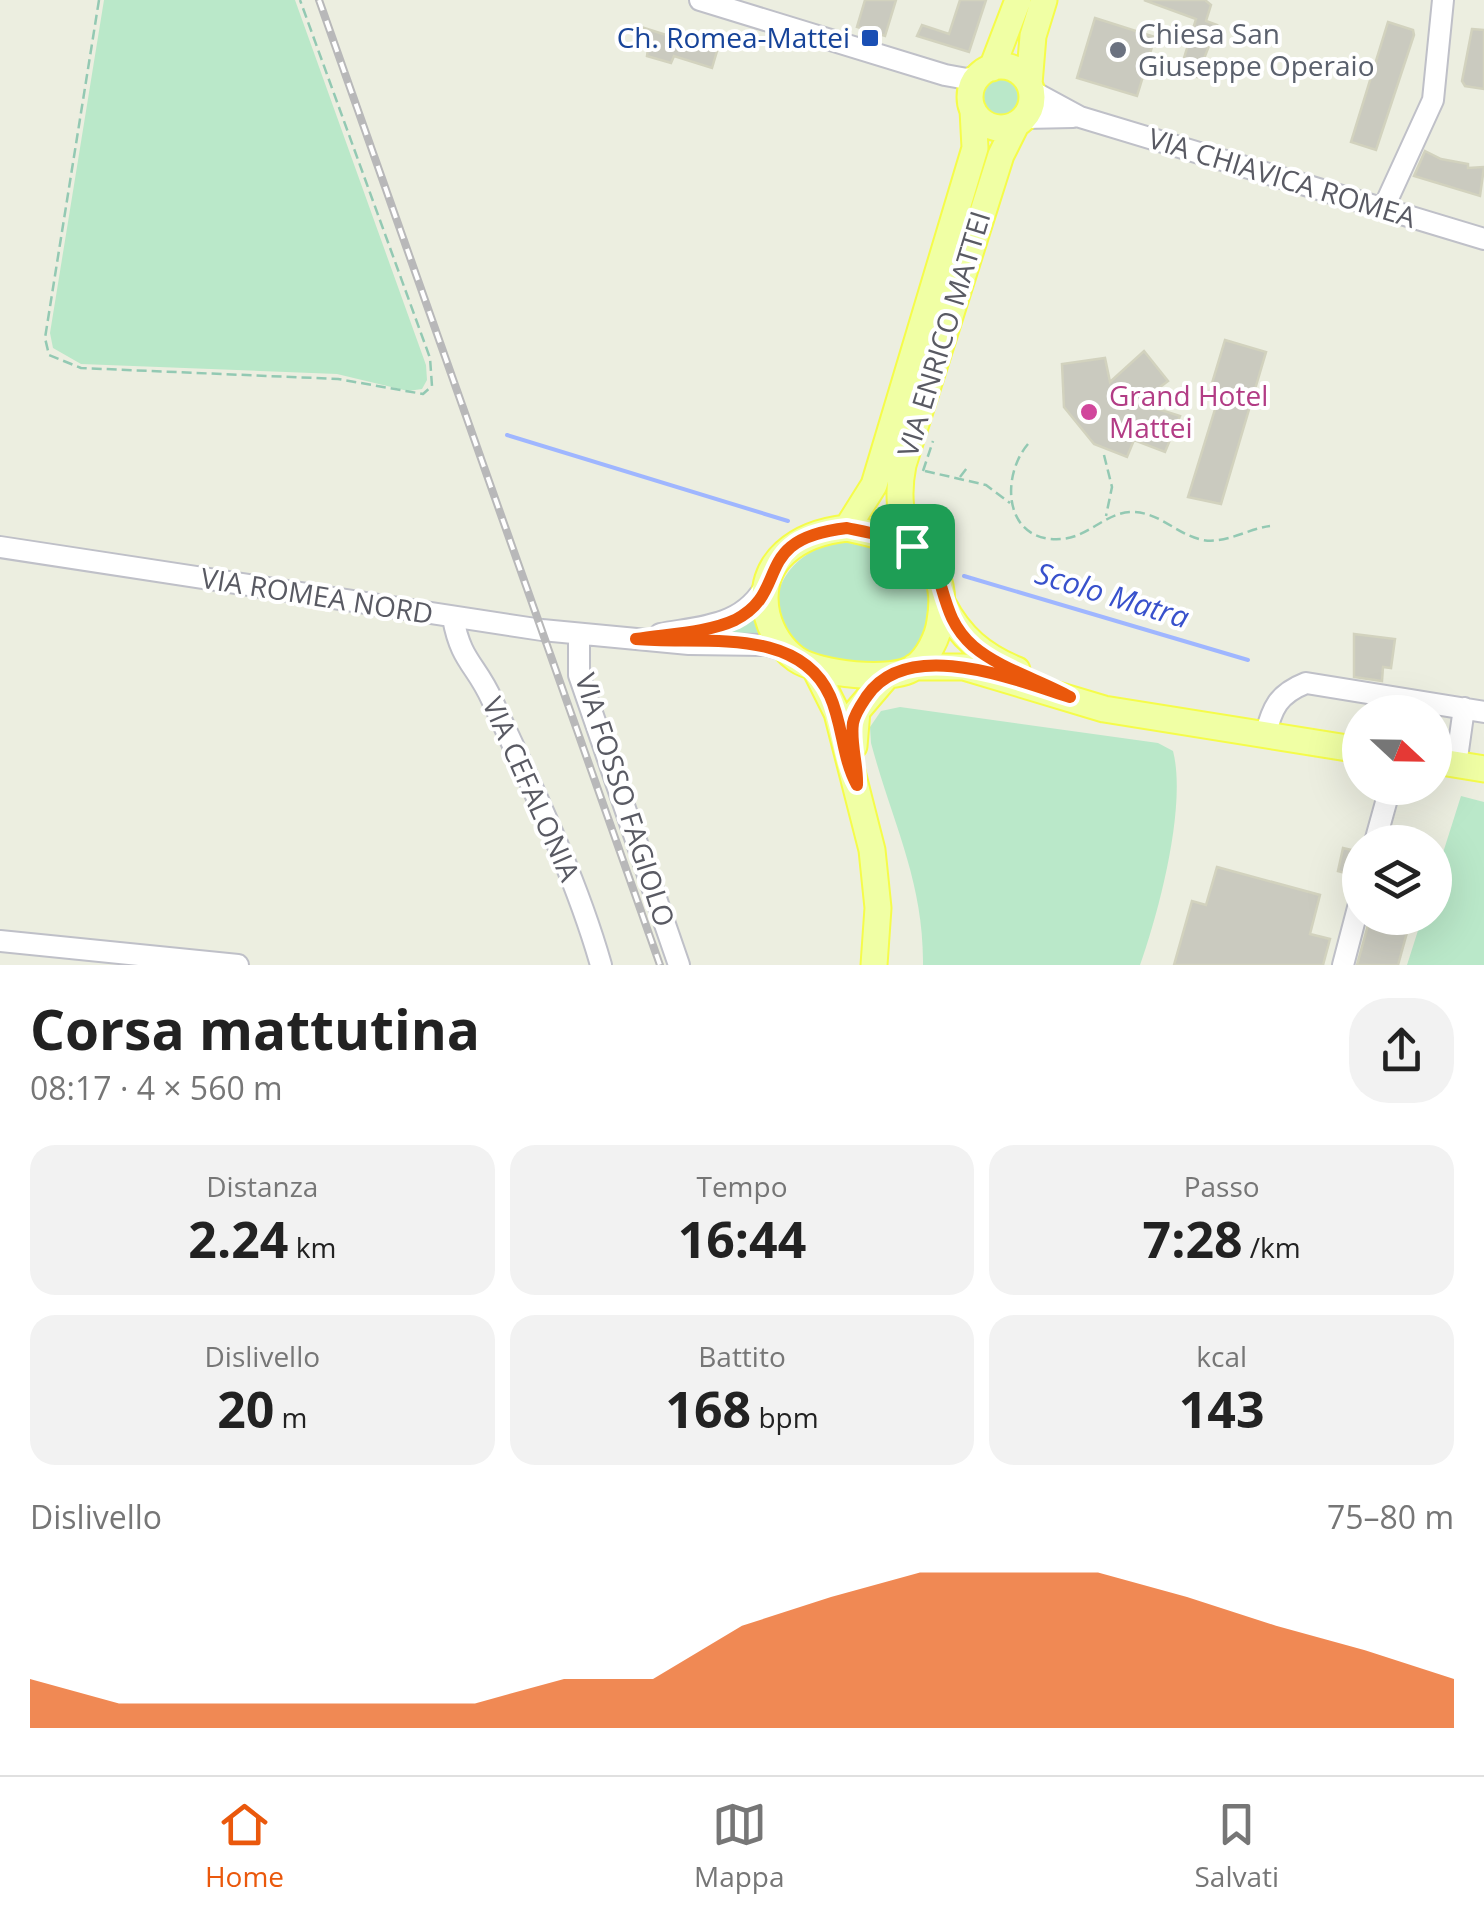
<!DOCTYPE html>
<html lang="it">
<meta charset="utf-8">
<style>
:root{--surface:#fff;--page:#f2f2f2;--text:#222;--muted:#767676;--line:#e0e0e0;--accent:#ea580c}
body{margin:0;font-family:"Open Sans",sans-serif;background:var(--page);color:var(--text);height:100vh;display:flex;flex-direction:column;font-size:38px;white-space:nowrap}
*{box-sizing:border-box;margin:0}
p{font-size:32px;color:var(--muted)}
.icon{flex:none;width:55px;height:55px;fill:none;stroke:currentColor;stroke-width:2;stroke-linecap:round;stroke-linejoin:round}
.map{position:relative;height:965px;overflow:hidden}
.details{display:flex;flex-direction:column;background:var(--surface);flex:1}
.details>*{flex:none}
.needle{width:65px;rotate:112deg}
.tools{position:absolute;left:1342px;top:695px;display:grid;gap:20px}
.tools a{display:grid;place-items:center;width:110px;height:110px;border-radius:50%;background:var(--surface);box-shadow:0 10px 40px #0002;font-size:50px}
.pin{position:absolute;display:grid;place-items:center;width:85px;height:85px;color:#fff;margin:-42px;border-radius:20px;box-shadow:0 5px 15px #0006}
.round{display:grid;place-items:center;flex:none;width:105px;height:105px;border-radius:40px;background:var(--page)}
.headline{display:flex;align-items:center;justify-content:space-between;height:170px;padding:0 30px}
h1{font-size:55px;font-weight:700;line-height:75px}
.metrics{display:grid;grid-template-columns:repeat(3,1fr);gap:15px;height:170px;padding:10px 30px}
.metrics div{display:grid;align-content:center;border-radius:25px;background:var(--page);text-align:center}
.metrics b{font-size:50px;font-weight:700}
.metrics small{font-size:28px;font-weight:400}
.metrics p{font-size:28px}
.chart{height:280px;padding:20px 30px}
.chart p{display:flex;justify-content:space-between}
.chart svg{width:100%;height:180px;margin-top:10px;fill:var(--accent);opacity:.7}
.menu{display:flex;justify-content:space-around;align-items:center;height:140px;border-top:2px solid var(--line);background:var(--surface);font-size:28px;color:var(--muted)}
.menu a{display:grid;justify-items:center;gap:5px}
.menu .selected{color:var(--accent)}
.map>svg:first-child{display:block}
.green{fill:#bae8c9}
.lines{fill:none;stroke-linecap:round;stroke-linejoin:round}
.stream{stroke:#9fb6ff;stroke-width:4}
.building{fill:#cacabf;stroke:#d2d2be;stroke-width:2.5}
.minor-casing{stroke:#bfc0c8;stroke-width:24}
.major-casing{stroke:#f5fc4a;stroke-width:29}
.path{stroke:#93c9b3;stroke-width:2.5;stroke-dasharray:10 5;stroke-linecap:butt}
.minor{stroke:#fff;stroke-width:20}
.major{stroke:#f0ffa4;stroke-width:25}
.rail-casing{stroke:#b8b8b9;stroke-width:8}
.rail{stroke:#fff;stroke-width:4;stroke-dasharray:11;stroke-linecap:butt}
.route-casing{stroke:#fff;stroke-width:20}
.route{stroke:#ea580c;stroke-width:12}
.transit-dot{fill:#1a4fb4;stroke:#fff;stroke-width:4}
.worship-dot{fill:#6b7280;stroke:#fff;stroke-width:4}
.hotel-dot{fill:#d1479c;stroke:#fff;stroke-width:4}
.labels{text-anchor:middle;stroke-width:8;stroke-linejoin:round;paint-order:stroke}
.worship-label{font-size:28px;fill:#5b616d;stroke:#fff;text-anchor:start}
.transit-label{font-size:28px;fill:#164399;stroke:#fff;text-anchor:end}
.street-label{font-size:28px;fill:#595a63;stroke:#fff}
.hotel-label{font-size:28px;fill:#b23c85;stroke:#fff;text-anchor:start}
.water-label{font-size:30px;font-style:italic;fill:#3851cc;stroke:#fff}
</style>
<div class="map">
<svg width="1484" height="965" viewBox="0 0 1484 965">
<rect width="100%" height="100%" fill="#eceee0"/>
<path class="green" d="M104,0H295L426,365L427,380L422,389L408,391L337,374L81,364L53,348L50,333Z
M980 97a21 21 0 1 1 42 0a21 21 0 1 1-42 0Z
M841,541C862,544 890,546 908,556C942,575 939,634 911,657C899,668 882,665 867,664C856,664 840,667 829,664C752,642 764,556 841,541Z
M759,605L769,638L740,634L693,638L733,628Z
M900,707L1158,743L1173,751C1187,805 1159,912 1140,965H923C924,881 892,822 871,743L870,727L881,711Z
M1461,796L1484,802V965H1407L1422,918H1435V878Z"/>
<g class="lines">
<path class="stream" d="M507,435L788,521
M964,576L1248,660"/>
</g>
<path class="building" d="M865,0H896L885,36L857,27Z
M960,0H986L969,52L917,36L922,25L949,34Z
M1144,0H1205L1211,5L1206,21L1217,25L1197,77L1180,71L1196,19Z
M1095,18L1155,37L1137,96L1077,78Z
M1388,22L1413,30L1414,35L1376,150L1351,142Z
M641,27L717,51L712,68L674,56L671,63L647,56L648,49L635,44Z
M1472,29L1484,30V89L1465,86L1462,81Z
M1425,151L1441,159L1468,164V168L1484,167L1480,196L1414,176Z
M1225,340L1266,352L1221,504L1188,497L1220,393L1210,390Z
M1144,351L1168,381L1139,403L1180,416L1165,452L1134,440L1127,457L1094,444L1064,407L1062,364L1105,358L1110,382Z
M1354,634L1395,639L1391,668L1383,667L1382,681L1354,677Z
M1343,848L1360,852L1356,876L1338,871Z
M1217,867L1320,895L1310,934L1330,939L1323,965H1174L1192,901L1206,905Z
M1370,918H1411L1398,965H1357Z"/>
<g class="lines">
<defs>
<path id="minor" d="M700,0L945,75L967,79L980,75
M1032,91L1080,117L1484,239
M1025,118L1073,117
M1384,207L1433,100L1443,0
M0,547L542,630L689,644L767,645L787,651
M453,618C461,662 476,664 492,700C532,787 575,874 601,965
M579,634V675L679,965
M660,634C703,626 744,627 767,583
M1265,736C1272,708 1278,694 1306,683L1484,712
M1456,765L1464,708
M1375,842L1390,788
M0,941L238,965
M1343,965L1360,900"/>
<path id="major" d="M970 97a31 31 0 1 1 62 0a31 31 0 1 1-62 0Z
M992,68L1018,0
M1029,84L1033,36L1044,0
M847,528C902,540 952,552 940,621C938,637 928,657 915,667C893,683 817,674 796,659C781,648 772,634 767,615C755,560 800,533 847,528Z
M847,528L874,485L975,148L973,110
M911,546C900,518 897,495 903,465L1001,155L1016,125
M943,604C960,637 983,656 1017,670
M914,667H964L1104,709L1360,750
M815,669L837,713L872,850L878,908L874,965
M854,746L857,711L886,677
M1435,761L1484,769"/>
</defs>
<use href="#minor" class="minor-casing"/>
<use href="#major" class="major-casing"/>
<path class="path" d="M99,0L45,338L49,355L81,368L338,379L423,394L432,386L430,358L300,0
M1028,444C1000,477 1004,543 1061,539C1087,538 1106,512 1132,512C1160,512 1177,535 1203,540C1226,544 1247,529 1270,526
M1104,455L1112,487L1106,516
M923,471L933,441
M925,471L986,485L1010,503
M960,477L967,468"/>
<use href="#minor" class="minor"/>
<use href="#major" class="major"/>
<defs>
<path id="rail" d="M319,0L660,965"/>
</defs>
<use href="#rail" class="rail-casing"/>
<use href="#rail" class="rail"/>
</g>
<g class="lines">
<defs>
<path id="route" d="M847,528C885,536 929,542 941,586C948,610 953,628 973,646C1000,669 1040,680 1070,697C1016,680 908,636 867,696C861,705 855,713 853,723C850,743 858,765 857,785C842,758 843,725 830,696C798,625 701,645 636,639C666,634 707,633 735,620C792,591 749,539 847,528Z"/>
</defs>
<use href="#route" class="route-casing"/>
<use href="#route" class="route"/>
</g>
<rect class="transit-dot" x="860" y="28" width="20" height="20" rx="5"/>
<circle class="worship-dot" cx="1118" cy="50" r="10"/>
<circle class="hotel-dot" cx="1089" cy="412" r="10"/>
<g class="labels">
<g class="worship-label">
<text x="1138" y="44">Chiesa San<tspan x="1138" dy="32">Giuseppe Operaio</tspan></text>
</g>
<g class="transit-label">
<text x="850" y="48">Ch. Romea-Mattei</text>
</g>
<g class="street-label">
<text transform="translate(1282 178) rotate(17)" y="10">VIA CHIAVICA ROMEA</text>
<text transform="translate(944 334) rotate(-73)" y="10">VIA ENRICO MATTEI</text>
<text transform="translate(317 596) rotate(9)" y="10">VIA ROMEA NORD</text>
<text transform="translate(531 789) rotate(66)" y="10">VIA CEFALONIA</text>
<text transform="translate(625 800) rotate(72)" y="10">VIA FOSSO FAGIOLO</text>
</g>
<g class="hotel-label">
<text x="1109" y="406">Grand Hotel<tspan x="1109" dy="32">Mattei</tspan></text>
</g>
<g class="water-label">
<text transform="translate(1112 596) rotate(17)" y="10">Scolo Matra</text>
</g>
</g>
</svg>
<div class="tools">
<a><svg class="needle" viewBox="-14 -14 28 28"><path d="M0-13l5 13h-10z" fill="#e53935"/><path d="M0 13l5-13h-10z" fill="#767676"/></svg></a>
<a><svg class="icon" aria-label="layers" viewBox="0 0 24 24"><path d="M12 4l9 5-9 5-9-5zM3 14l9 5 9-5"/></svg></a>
</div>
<div class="pin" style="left:912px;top:546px;background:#1e9e55"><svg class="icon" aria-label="arrive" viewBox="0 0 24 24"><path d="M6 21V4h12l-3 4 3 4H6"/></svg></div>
</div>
<section class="details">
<div class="headline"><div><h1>Corsa mattutina</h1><p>08:17 · 4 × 560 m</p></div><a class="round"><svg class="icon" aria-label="share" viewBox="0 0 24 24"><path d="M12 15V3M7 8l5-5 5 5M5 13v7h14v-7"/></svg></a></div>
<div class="metrics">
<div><p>Distanza</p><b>2.24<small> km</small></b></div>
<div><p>Tempo</p><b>16:44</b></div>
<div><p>Passo</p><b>7:28<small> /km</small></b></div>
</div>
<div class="metrics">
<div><p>Dislivello</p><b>20<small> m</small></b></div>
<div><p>Battito</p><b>168<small> bpm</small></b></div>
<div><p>kcal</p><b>143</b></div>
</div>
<div class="chart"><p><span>Dislivello</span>75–80 m</p>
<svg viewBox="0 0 160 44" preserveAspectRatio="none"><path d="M0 44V32L10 38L20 38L30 38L40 38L50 38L60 32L70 32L80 19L90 12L100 6L110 6L120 6L130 12L140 19L150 25L160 32V44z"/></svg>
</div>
</section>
<nav class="menu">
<a class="selected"><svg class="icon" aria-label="home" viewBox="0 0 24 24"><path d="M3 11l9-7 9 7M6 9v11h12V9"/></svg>Home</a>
<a><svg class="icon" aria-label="map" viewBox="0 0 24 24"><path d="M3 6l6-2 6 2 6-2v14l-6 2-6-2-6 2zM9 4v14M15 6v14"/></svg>Mappa</a>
<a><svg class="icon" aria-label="saved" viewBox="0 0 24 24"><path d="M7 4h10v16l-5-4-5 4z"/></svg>Salvati</a>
</nav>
